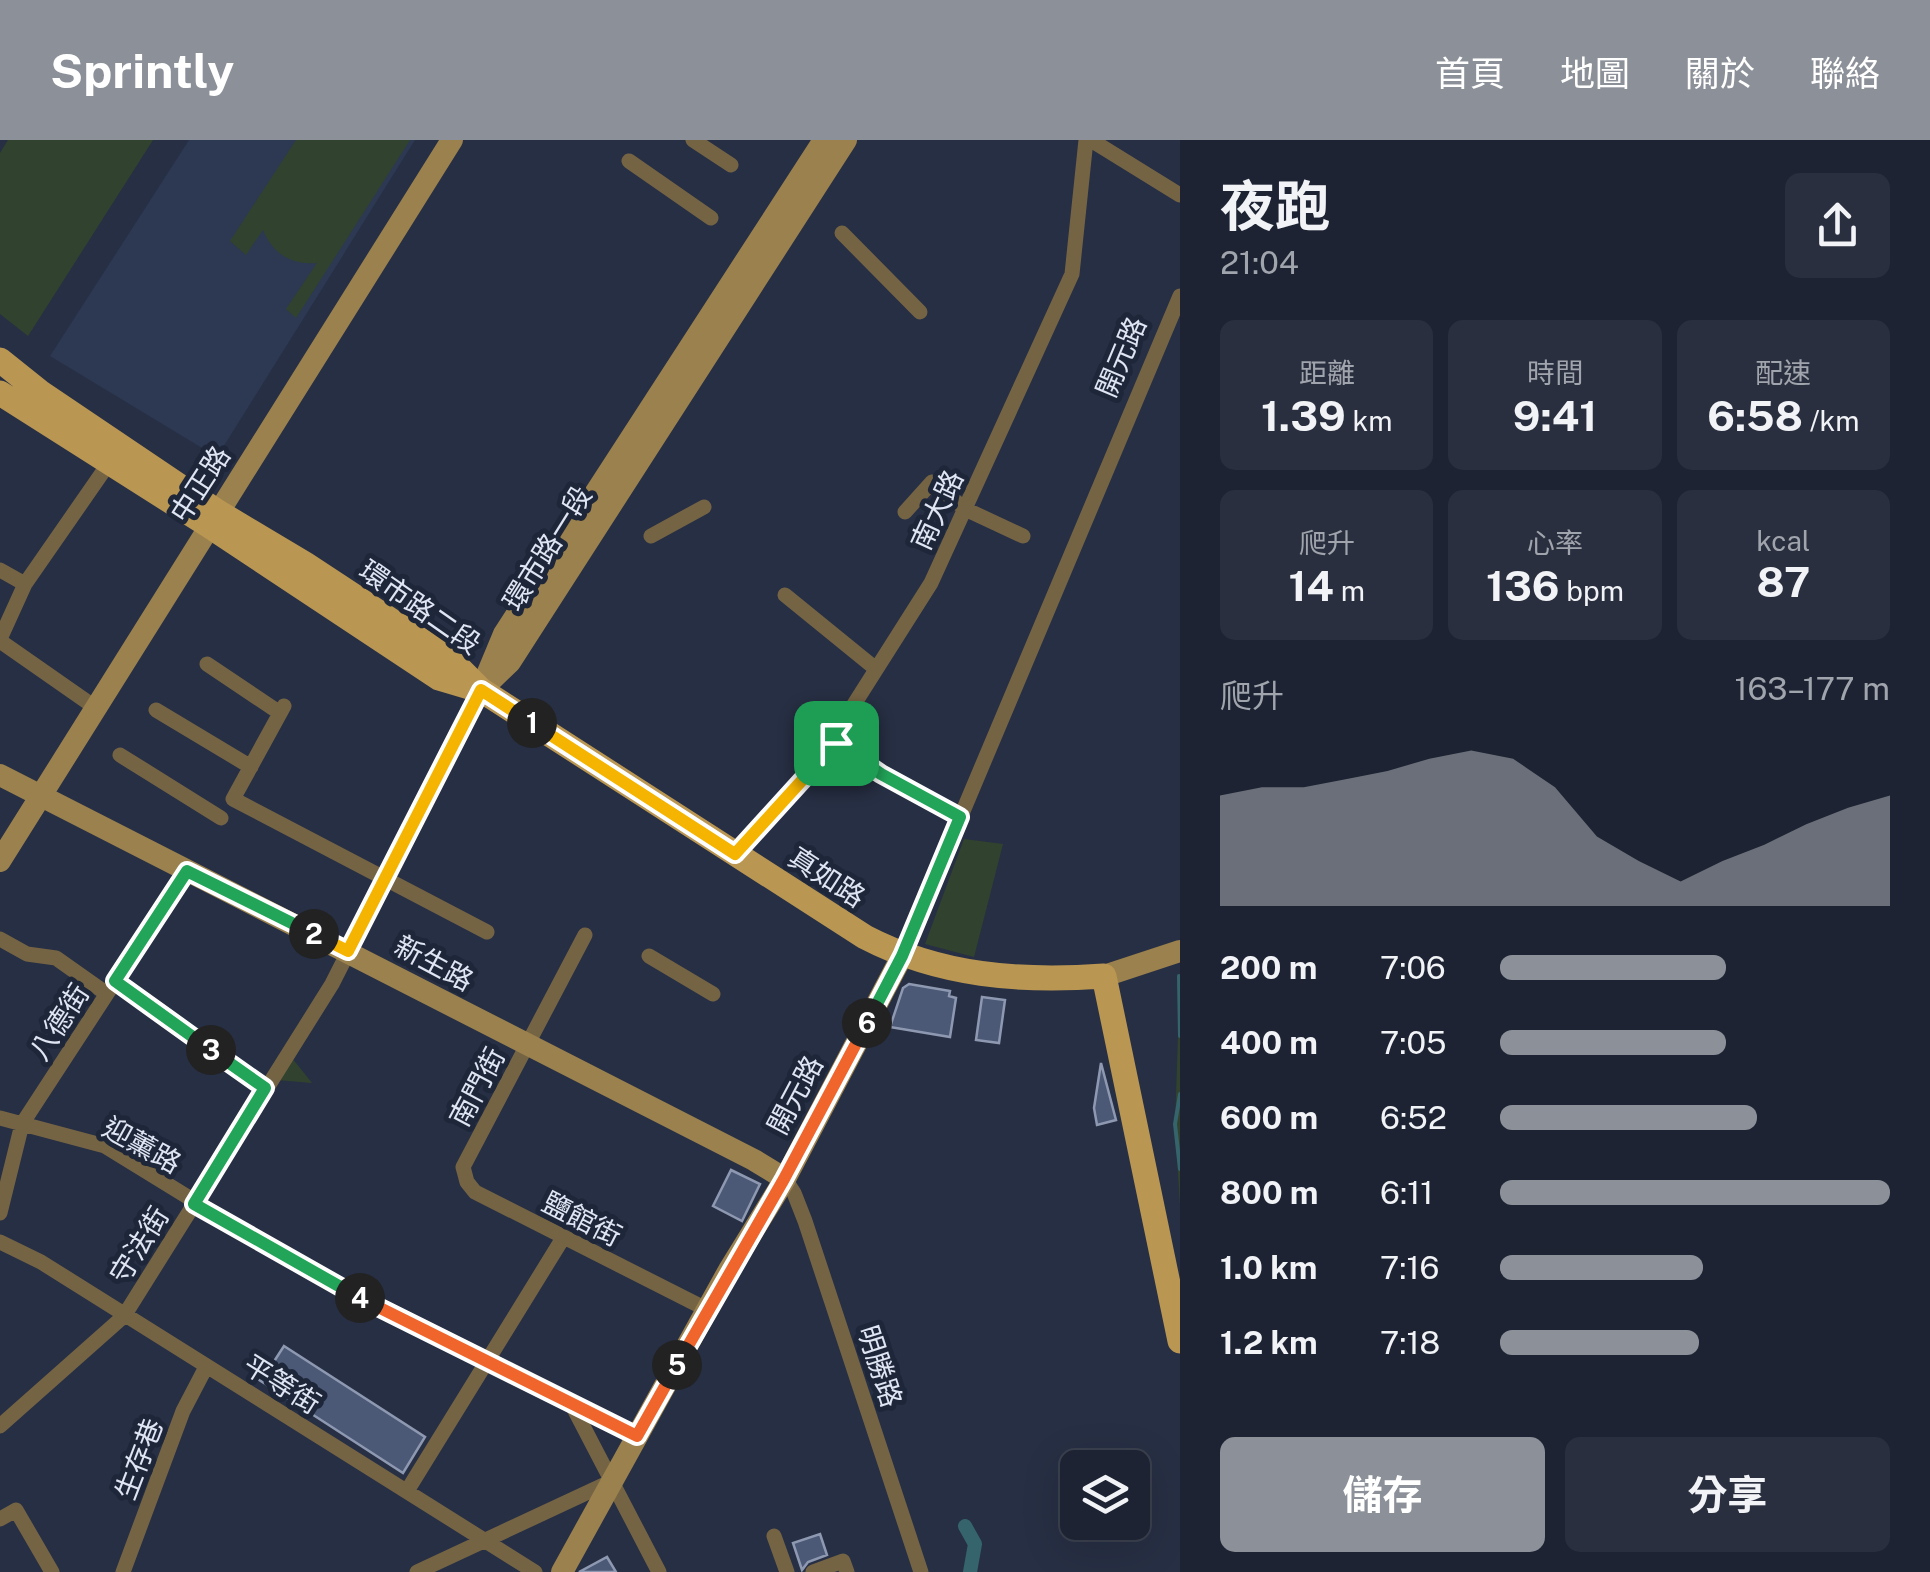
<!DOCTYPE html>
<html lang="zh-TW">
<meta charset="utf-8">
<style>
:root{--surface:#1d2333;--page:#2a2f3f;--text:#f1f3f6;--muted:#a0a4ac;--line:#3b404e;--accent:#8c9099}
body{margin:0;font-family:"Public Sans","Noto Sans TC",sans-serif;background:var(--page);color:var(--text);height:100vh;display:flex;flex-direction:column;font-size:38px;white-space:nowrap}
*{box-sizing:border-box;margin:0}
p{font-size:32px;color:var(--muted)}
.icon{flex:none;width:55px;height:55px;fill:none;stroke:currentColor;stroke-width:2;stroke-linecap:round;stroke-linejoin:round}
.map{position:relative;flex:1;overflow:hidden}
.panel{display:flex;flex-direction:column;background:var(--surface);width:750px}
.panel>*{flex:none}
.tools{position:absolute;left:1060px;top:1310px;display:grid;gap:20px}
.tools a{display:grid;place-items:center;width:90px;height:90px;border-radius:15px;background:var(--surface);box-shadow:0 10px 40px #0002,0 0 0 2px var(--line);font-size:50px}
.pin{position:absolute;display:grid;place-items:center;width:85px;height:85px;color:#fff;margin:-42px;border-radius:20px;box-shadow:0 5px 15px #0006}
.km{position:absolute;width:50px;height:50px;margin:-25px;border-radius:50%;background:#222;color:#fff;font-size:28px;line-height:50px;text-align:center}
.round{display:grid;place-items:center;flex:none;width:105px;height:105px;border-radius:15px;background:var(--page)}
.headline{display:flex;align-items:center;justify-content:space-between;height:170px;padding:0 40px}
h1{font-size:55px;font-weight:700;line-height:75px}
.figures{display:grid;grid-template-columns:repeat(3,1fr);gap:15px;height:170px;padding:10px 40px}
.figures div{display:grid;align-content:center;border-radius:15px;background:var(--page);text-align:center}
.figures b{font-size:42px;font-weight:700}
.figures small{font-size:28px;font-weight:400}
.figures p{font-size:28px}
.chart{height:280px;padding:20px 40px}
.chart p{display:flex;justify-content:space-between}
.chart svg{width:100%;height:180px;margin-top:10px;fill:var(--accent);opacity:.7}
.action{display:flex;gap:20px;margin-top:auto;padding:20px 40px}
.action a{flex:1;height:115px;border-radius:15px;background:var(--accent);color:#fff;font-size:40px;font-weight:700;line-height:115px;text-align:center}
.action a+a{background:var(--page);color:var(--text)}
ul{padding:0 40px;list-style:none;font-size:32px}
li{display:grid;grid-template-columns:160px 120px 1fr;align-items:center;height:75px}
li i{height:25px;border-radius:12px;background:var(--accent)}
header{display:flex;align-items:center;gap:60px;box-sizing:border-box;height:140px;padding:0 50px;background:var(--accent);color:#fff}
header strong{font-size:48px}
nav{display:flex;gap:55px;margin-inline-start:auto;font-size:35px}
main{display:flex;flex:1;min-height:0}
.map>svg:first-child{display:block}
.built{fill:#2d3852}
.green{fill:#31432e}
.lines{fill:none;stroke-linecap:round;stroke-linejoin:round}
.stream{stroke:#35646d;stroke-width:4}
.canal{stroke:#35646d;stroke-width:14}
.building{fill:#4b5876;stroke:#8e99b1;stroke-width:2.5}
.street{stroke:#756444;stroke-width:15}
.secondary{stroke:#9b814d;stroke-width:22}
.primary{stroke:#b99652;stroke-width:25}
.split-1-casing{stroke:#fff;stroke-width:20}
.split-2-casing{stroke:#fff;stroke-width:20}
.split-3-casing{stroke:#fff;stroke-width:20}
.split-4-casing{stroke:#fff;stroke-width:20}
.split-5-casing{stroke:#fff;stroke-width:20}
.split-6-casing{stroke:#fff;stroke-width:20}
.split-7-casing{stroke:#fff;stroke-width:20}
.split-1{stroke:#f5b400;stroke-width:12}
.split-2{stroke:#f5b400;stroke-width:12}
.split-3{stroke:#22a559;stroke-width:12}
.split-4{stroke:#22a559;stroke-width:12}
.split-5{stroke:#f0652b;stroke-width:12}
.split-6{stroke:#f0652b;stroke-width:12}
.split-7{stroke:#22a559;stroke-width:12}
.labels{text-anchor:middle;stroke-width:10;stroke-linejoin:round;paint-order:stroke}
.street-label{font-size:28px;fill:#dfe5f2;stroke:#1e2639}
</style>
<header>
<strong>Sprintly</strong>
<nav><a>首頁</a><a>地圖</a><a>關於</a><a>聯絡</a></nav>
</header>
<main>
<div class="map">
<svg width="1180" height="1432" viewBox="0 0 1180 1432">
<rect width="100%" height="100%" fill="#272f44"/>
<path class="built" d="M189,0H415L217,317L50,216Z"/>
<path class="green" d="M8,0H153L28,196L0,174V13Z
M296,0H410L296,178L286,169L317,123C291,125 273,114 263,90L246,115L230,101Z
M964,699L1003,704L974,817L925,804Z
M1180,838V1066L1175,984Z
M292,918L312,943L277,940Z"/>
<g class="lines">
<path class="stream" d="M1179,836L1180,896
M1180,954L1175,984L1180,1029"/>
<path class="canal" d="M965,1386L975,1404L970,1432"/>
</g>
<path class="building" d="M909,844L950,851L949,856L956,858L950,897L890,887L903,848Z
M982,857L1005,860L999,903L976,900Z
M1101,923L1116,980L1097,985L1094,968Z
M731,1030L760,1044L742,1081L713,1066Z
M284,1206L425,1297L403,1333L256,1238L268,1220L273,1223Z
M820,1394L827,1415L808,1422L802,1430L793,1403Z
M607,1417L616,1432H579Z"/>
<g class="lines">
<path class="street" d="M693,0L731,25
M1091,0L1180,55
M629,21L711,78
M842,93L920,172
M905,372L932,342L965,369L1023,396
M651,396L704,367
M0,430L25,444
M785,455L876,529
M0,499L25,444L109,323
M0,501L96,568
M207,524L280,573
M284,566L233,659L487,792
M156,570L251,627
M836,603L881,635L960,677
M120,615L221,678
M735,714L836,603L846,577L931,443L1072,134L1086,0
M585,795L463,1027L467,1042L475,1052L708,1170
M0,799L27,814L56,818L107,854
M649,816L713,854
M902,816L1180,156
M115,841L265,948
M0,978L105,1006L295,1123L637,1296
M785,1039L794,1053L805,1081L921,1432
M0,1073L22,984L187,731
M0,1102L41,1122L535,1432
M571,1263L659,1432
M0,1286L124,1176L332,844L481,550
M407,1351L563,1098
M0,1379L16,1370L52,1432
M774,1396L787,1432
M123,1432L183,1271L206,1227
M417,1432L612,1341
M813,1432L843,1421L847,1432"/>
<path class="secondary" d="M484,542L504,494L824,0
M481,550L510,522L846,0
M0,635L754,1020L785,1039
M0,721L452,0
M1104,836L1180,811
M562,1432L729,1130L785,1039L902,816"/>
<path class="primary" d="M0,220L40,252L218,372L305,424L451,520L481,550L865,797C940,836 1020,842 1104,836L1180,1201
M0,253L208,385L439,538L476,549"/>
</g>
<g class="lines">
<defs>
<path id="split-1" d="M532,583L735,714L836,603"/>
<path id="split-2" d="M314,794L348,811L481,550L532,583"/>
<path id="split-3" d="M211,910L115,841L187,731L314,794"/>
<path id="split-4" d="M211,910L265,948L194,1064L360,1158"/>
<path id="split-5" d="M360,1158L637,1296L677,1225"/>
<path id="split-6" d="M677,1225L784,1039L867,883"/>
<path id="split-7" d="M836,603L881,634L960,677L902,816L867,883"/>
</defs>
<use href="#split-1" class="split-1-casing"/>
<use href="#split-2" class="split-2-casing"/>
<use href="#split-3" class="split-3-casing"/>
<use href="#split-4" class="split-4-casing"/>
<use href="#split-5" class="split-5-casing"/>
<use href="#split-6" class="split-6-casing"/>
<use href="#split-7" class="split-7-casing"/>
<use href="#split-1" class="split-1"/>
<use href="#split-2" class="split-2"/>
<use href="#split-3" class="split-3"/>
<use href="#split-4" class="split-4"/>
<use href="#split-5" class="split-5"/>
<use href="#split-6" class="split-6"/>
<use href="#split-7" class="split-7"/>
</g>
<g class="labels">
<g class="street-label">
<text transform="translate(1121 217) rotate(-67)" y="10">開元路</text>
<text transform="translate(200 344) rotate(-57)" y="10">中正路</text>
<text transform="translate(937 370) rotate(-65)" y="10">南大路</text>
<text transform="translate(547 408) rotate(-58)" y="10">環市路一段</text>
<text transform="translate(420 467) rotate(35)" y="10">環市路二段</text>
<text transform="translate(827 737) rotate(33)" y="10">真如路</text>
<text transform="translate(434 823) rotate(28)" y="10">新生路</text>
<text transform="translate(59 882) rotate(-57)" y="10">八德街</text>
<text transform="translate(477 947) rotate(-62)" y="10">南門街</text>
<text transform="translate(795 955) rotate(-62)" y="10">開元路</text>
<text transform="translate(142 1005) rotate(29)" y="10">迎薰路</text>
<text transform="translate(582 1079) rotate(27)" y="10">鹽館街</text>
<text transform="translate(139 1105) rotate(-58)" y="10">守法街</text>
<text transform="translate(880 1226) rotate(72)" y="10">明勝路</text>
<text transform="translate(282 1244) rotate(32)" y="10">平等街</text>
<text transform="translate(139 1319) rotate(-69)" y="10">生存巷</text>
</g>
</g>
</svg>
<div class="tools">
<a><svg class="icon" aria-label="layers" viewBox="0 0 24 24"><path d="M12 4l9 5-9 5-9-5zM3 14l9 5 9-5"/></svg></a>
</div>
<div class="pin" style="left:836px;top:603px;background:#1e9e55"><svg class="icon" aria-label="arrive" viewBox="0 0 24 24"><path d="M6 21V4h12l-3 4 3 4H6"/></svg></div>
<b class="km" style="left:532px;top:583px">1</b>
<b class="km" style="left:314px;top:794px">2</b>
<b class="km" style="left:211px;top:910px">3</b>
<b class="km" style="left:360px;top:1158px">4</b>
<b class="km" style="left:677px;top:1225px">5</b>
<b class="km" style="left:867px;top:883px">6</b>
</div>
<section class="panel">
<div class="headline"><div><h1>夜跑</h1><p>21:04</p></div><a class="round"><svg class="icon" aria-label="share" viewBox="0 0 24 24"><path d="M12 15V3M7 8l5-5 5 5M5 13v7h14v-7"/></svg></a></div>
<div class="figures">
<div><p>距離</p><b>1.39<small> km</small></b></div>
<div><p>時間</p><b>9:41</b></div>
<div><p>配速</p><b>6:58<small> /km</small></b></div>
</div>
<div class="figures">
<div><p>爬升</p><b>14<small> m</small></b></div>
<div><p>心率</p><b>136<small> bpm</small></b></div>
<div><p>kcal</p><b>87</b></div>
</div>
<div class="chart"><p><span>爬升</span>163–177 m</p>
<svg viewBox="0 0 160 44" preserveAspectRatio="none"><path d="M0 44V17L10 15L20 15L30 13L40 11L50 8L60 6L70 8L80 15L90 27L100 33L110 38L120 33L130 29L140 24L150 20L160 17V44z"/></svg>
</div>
<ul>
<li><b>200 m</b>7:06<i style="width:58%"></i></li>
<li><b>400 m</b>7:05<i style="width:58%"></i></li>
<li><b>600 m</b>6:52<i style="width:66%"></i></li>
<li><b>800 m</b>6:11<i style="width:100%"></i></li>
<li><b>1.0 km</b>7:16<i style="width:52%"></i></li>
<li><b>1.2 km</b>7:18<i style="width:51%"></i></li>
</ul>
<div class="action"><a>儲存</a><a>分享</a></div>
</section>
</main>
